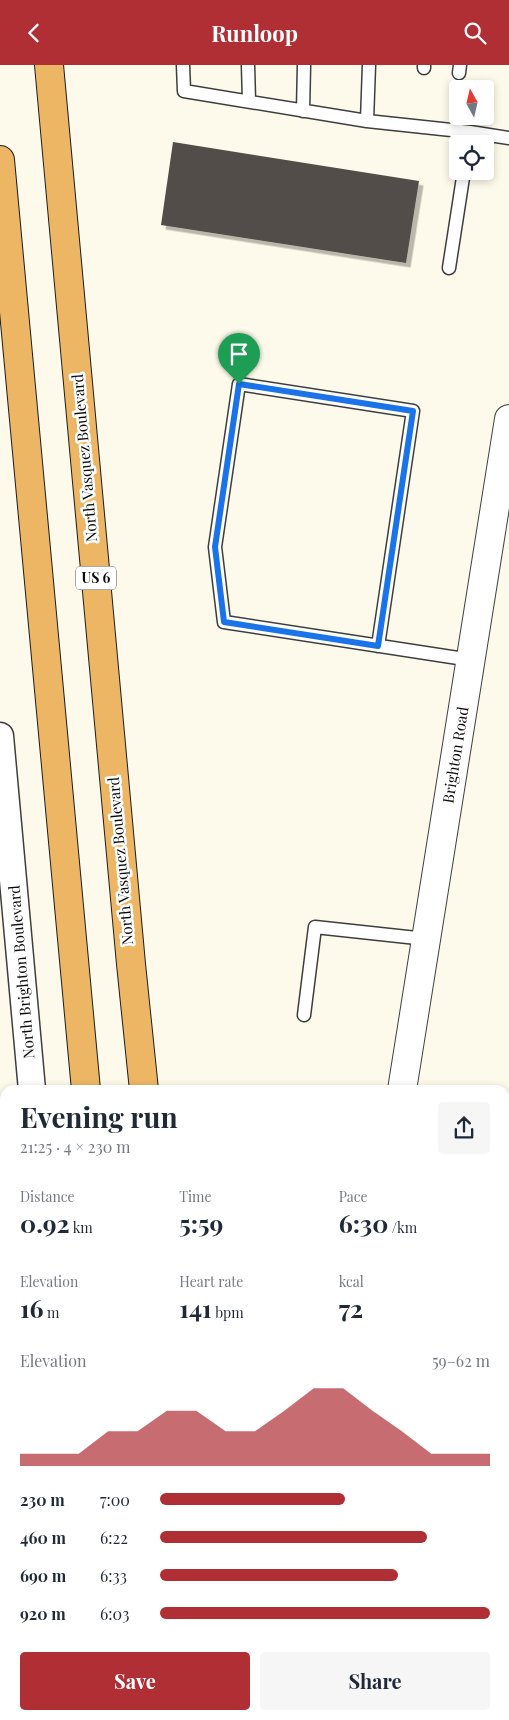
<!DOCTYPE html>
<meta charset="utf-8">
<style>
:root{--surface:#fff;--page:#f6f6f7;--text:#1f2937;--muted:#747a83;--accent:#b02f34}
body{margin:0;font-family:"Playfair Display",serif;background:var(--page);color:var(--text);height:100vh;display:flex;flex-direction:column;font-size:19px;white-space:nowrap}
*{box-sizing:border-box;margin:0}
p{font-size:16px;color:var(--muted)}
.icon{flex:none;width:28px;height:28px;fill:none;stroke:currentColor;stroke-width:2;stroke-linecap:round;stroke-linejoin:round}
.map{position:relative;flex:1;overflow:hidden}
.side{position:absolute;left:0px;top:1020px;width:510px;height:635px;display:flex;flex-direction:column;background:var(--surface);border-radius:15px 15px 0 0;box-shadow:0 2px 8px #0003}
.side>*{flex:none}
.needle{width:32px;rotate:352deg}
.fabs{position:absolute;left:449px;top:15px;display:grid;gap:10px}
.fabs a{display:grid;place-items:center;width:45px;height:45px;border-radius:5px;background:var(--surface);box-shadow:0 2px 8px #0003;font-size:25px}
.pin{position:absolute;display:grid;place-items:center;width:42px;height:42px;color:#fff;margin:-51px -21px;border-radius:50% 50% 50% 0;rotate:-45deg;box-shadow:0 0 5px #0007}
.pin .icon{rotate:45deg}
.round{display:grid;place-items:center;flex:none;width:52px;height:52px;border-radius:5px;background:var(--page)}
.headline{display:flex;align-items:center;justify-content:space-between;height:85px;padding:0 20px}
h1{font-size:28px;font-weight:700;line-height:38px}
.stats{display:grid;grid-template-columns:repeat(3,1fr);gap:8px;height:85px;padding:5px 20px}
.stats div{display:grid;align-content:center}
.stats b{font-size:25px;font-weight:700}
.stats small{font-size:14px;font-weight:400}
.stats p{font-size:14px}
.chart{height:140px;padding:10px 20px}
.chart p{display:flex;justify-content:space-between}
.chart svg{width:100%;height:90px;margin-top:5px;fill:var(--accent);opacity:.7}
.button{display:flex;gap:10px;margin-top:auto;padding:10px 20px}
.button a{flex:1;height:58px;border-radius:5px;background:var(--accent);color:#fff;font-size:20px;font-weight:700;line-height:58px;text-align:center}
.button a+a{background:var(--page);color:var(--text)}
ul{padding:0 20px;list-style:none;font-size:16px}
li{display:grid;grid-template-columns:80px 60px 1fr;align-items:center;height:38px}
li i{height:12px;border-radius:6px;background:var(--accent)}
header{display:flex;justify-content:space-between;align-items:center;height:65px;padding:0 20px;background:var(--accent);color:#fff;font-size:22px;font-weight:700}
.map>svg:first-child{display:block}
.industrial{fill:#e9e0ea}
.building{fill:#534d49;filter:url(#shadow)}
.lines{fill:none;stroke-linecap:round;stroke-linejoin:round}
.service-casing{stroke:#3e3e3e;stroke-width:15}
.minor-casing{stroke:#3e3e3e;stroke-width:29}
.tertiary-casing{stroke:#3e3e3e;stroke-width:30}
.trunk-casing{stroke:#1c1c1c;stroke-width:30}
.service{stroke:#fff;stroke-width:12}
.minor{stroke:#fff;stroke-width:26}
.tertiary{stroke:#fff;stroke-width:28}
.trunk{stroke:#ecb664;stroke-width:28}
.route-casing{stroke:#fff;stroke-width:10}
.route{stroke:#1a73e8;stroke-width:6}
.labels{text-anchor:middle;stroke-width:5;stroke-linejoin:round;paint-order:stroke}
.shield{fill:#fff;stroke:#545454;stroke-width:1}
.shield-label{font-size:14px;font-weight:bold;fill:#0b0b0b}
.street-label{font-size:15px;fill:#0b0b0b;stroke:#fff}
</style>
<header><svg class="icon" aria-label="back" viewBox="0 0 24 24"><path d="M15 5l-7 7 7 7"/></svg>Runloop<svg class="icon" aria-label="search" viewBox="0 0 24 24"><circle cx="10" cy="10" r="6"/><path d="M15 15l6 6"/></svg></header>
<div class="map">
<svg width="509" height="1655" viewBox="0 0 509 1655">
<defs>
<filter id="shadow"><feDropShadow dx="4.5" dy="4.5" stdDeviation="0" flood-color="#0004"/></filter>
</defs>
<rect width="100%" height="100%" fill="#fdfaeb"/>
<path class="industrial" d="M509,1420V1655H304L305,1650H505V1421Z"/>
<path class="building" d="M173,77L419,116L406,198L161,160Z
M509,1647V1655H464L491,1650H505V1648Z"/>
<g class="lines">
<defs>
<path id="service" d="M183,0L184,26L367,56L470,67
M248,0L249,36
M424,3V0
M459,8L460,0
M303,46L304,0
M367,56L369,0
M468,79L470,67L509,73
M449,203L464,106
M378,581L413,346L239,319L215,482L224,557L471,595
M304,950L315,862L426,874
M0,1158H5
M505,1158H509
M505,1366L509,1365
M505,1613L509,1612
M0,1622L5,1620
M402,1655L403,1650"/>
<path id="minor" d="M0,671L32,1025
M5,1364L2,1379L5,1490
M52,1650L54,1655"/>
<path id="tertiary" d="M402,1025L509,354
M505,1420L509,1419
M0,1490L5,1489
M303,1655L304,1650"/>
<path id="trunk" d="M49,0L131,899L144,1025
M0,95L86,1025
M142,1650L143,1655
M200,1650V1655"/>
</defs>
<use href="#service" class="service-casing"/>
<use href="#minor" class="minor-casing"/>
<use href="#tertiary" class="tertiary-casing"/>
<use href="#trunk" class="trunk-casing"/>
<use href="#service" class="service"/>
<use href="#minor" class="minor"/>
<use href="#tertiary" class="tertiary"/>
<use href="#trunk" class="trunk"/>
</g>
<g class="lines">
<defs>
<path id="route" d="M239,319L413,346L378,581L224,557L215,482Z"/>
</defs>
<use href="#route" class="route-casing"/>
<use href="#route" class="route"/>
</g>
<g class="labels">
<rect class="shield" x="76" y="501.5" width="40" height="23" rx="4"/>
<g class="shield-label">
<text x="96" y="518">US 6</text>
</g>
<g class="street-label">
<text transform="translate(85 393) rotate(-95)" y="5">North Vasquez Boulevard</text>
<text transform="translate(456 690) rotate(-81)" y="5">Brighton Road</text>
<text transform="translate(121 796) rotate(-95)" y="5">North Vasquez Boulevard</text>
<text transform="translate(22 907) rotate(-95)" y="5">North Brighton Boulevard</text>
</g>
</g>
</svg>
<div class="fabs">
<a><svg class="needle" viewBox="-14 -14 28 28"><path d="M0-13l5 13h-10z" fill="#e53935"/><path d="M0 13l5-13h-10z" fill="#747a83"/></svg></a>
<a><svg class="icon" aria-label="locate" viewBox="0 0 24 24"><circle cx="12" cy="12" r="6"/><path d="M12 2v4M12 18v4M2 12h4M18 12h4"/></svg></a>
</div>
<div class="pin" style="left:239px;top:319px;background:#1e9e55"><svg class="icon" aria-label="arrive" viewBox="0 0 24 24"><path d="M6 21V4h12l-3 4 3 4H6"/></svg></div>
<section class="side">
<div class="headline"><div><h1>Evening run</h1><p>21:25 · 4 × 230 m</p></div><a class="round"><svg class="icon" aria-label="share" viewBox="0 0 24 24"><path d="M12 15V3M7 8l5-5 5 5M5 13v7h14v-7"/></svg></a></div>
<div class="stats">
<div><p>Distance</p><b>0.92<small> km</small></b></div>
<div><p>Time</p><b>5:59</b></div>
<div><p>Pace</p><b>6:30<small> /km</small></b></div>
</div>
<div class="stats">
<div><p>Elevation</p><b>16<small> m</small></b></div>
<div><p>Heart rate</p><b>141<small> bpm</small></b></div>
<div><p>kcal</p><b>72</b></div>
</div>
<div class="chart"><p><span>Elevation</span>59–62 m</p>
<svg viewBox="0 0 160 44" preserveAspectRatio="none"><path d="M0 44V38L10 38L20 38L30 27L40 27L50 17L60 17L70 27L80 27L90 17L100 6L110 6L120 17L130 27L140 38L150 38L160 38V44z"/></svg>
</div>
<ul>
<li><b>230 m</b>7:00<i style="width:56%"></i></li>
<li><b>460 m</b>6:22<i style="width:81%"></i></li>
<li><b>690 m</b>6:33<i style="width:72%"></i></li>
<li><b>920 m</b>6:03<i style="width:100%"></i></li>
</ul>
<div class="button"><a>Save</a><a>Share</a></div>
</section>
</div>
